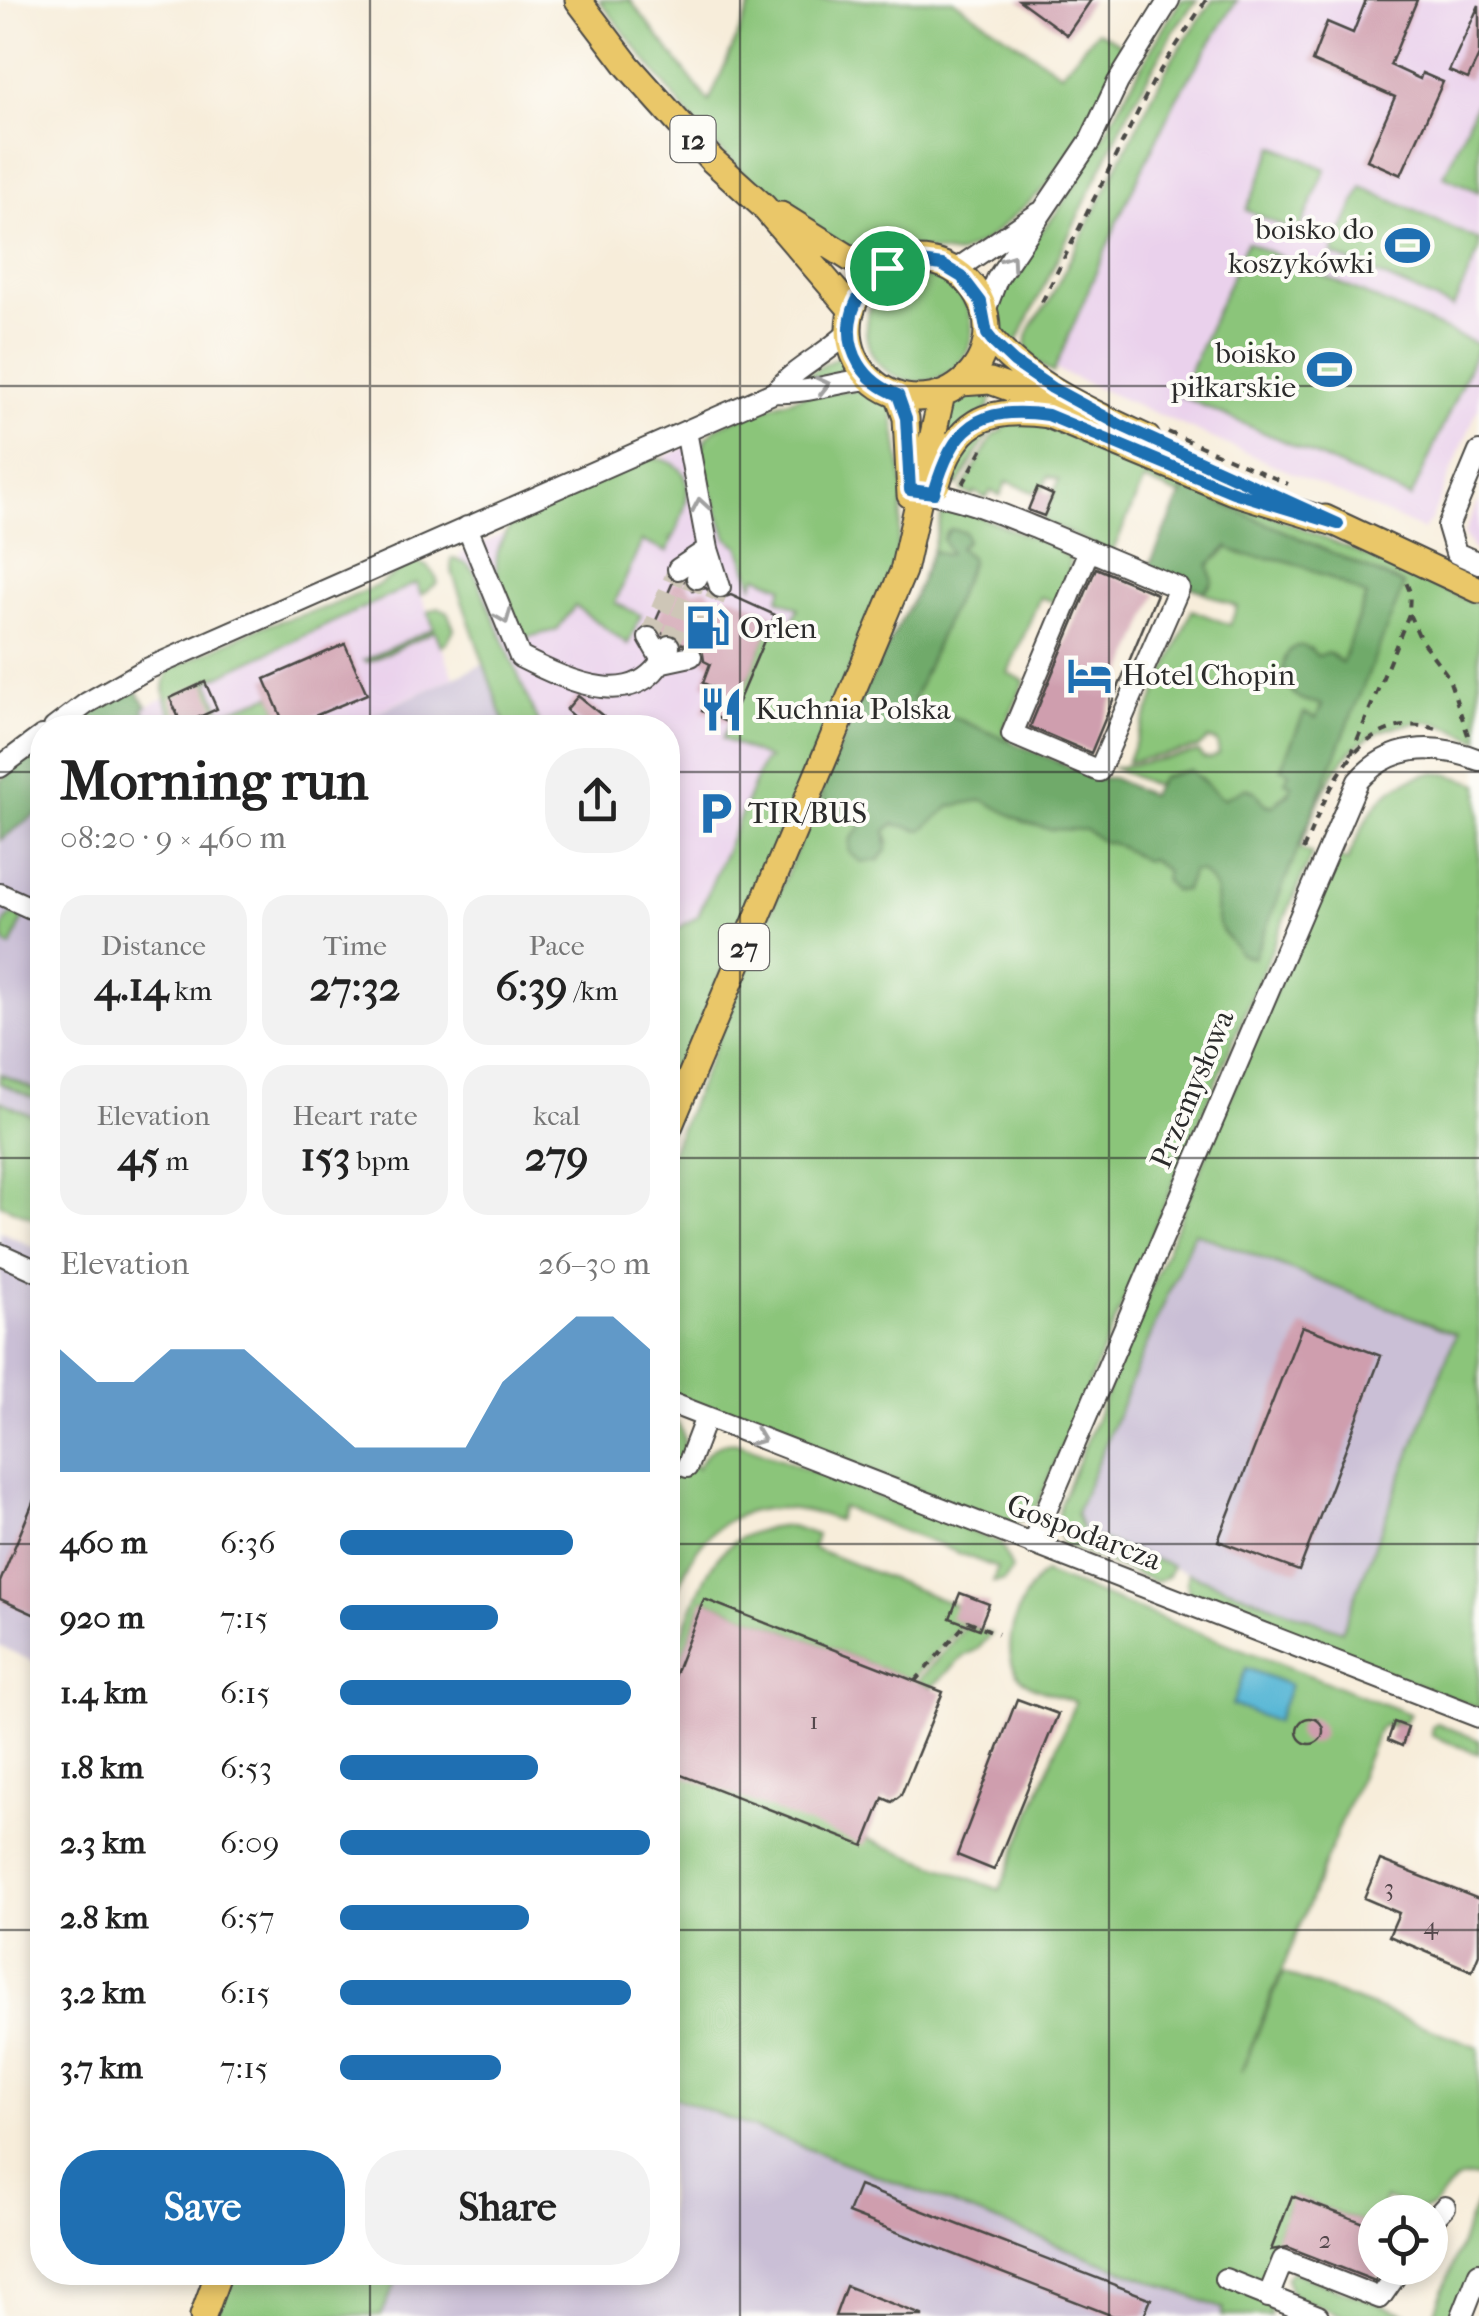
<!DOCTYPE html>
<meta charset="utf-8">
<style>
:root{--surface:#fff;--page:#f2f2f2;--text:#222;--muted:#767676;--accent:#1f6fb2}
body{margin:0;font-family:"IM FELL French Canon",serif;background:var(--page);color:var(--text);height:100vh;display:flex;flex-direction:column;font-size:38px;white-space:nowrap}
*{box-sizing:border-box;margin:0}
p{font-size:32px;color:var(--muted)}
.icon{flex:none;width:55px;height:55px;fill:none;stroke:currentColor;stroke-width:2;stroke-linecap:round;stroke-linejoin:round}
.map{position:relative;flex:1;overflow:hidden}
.drawer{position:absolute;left:30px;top:715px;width:650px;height:1570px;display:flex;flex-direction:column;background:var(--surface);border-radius:40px;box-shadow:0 5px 15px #0003}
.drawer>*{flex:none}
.buttons{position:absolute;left:1358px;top:2195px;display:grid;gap:20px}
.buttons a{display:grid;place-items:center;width:90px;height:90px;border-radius:50%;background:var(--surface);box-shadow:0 5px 15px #0003;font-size:50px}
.pin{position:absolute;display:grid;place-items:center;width:85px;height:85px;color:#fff;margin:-42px;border:5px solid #fff;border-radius:50%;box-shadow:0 2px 10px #0007}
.round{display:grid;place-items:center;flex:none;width:105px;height:105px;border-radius:40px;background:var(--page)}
.summary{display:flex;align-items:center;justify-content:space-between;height:170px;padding:0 30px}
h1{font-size:55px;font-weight:700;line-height:75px}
.figures{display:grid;grid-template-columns:repeat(3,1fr);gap:15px;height:170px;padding:10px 30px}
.figures div{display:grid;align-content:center;border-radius:25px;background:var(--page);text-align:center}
.figures b{font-size:42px;font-weight:700}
.figures small{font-size:28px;font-weight:400}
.figures p{font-size:28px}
.chart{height:280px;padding:20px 30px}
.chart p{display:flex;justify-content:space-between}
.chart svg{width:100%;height:180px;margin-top:10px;fill:var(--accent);opacity:.7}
.button{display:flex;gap:20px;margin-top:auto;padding:20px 30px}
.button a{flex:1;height:115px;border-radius:40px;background:var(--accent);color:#fff;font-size:40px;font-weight:700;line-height:115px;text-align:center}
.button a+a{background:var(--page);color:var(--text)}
ul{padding:0 30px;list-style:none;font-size:32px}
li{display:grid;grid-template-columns:160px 120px 1fr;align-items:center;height:75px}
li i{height:25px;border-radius:12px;background:var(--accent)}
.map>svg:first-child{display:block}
.built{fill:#ead1ec}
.industrial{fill:#cabfd6}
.green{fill:#8bc57a;stroke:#5b7852;stroke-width:2.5}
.forest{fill:#70aa6a;stroke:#4e6a4a;stroke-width:2.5}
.water{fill:#58b7d6;stroke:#427180;stroke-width:2.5}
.building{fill:#cf9eae}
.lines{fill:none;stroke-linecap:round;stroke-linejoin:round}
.minor-tunnel{stroke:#cec6b7;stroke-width:20;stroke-dasharray:20 10;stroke-linecap:butt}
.minor-casing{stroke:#4a4845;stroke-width:24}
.major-casing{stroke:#4a4845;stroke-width:29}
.path{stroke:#4a4845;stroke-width:4;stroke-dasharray:8 8;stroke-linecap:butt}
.minor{stroke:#fff;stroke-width:20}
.major{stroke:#eac769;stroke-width:25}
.oneway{stroke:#a0a0a0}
.route-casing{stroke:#fff;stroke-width:20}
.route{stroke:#1f6fb2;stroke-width:12}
.grid{fill:none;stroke:#2b2b2b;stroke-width:2.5;stroke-opacity:0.55}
.labels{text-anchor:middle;stroke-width:8;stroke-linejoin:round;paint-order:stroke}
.number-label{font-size:25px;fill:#54484c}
.shield{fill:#fdfcf7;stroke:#6a6a68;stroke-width:2.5}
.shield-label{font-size:28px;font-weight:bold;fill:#2b2b2b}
.poi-label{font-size:30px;fill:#2b2b2b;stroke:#fdfcf7;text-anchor:start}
.street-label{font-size:30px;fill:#2b2b2b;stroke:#fdfcf7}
</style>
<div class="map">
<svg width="1479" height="2316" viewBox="0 0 1479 2316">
<rect width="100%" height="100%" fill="#fdfcf7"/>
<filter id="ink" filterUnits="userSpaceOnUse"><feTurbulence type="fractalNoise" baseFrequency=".01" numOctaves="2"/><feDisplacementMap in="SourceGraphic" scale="20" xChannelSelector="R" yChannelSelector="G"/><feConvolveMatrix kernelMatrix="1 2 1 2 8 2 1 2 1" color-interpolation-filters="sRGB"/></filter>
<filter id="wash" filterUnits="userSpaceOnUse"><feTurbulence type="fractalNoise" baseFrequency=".0048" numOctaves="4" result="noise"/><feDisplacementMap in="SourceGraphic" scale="40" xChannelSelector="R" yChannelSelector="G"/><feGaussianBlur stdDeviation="2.25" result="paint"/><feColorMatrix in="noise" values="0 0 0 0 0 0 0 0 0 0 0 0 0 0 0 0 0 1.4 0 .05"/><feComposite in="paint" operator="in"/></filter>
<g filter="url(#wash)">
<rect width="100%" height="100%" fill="#f7edda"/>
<path class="built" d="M1237,0H1479V97L1444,175L1479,192V406L1431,520L1423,530L1054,369L1140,171L1176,99Z
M778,407L897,497L668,1029V728L533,727L459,555L706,437Z
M1479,500V552L1473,549L1464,534Z
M416,582L454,677L343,727H150L143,708Z"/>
<path class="industrial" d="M501,656L533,728H343Z
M42,809V1223L0,1204V839Z
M0,1231L42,1251V1666L0,1646Z
M1194,1232L1456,1334L1342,1632L1083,1533L1076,1513Z
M668,2095L1226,2310L1223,2316H381L399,2273L668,2272Z"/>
<path class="green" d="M599,0H630L709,102L753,0H953L1061,73L1097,31L1120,43L1125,55L1069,157L1043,190L984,242L957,255L919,249L879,258L844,249L750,180L699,129Z
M1181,0H1197L1178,24L1133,103L1013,350C1000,331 993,316 999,293C1006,265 1044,232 1061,206C1105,140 1137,67 1181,0Z
M1213,0H1237L1176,99L1123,209L1053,373C1013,348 1024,334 1048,303L1156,89L1172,59Z
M1479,97V192L1444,176Z
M1274,146L1326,169L1298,233L1246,210Z
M1362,187L1479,240V251L1453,308L1332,254Z
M1247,242L1479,345L1411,498L1179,395Z
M866 329a53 53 0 1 1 106 0a53 53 0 1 1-106 0Z
M843,354L850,370L800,383L798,380Z
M871,389L892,407L904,490L896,560L668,1100V935L698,916L763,762L769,759L723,739L769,628L786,635L798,608L778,599L783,587L757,576L753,585L739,546L727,538L701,465L702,447L707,438L717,427L751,412L811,393Z
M993,390L989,408L940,449L953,399L959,394Z
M1021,417L1218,492L1479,605V740C1465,735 1450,726 1435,723C1423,721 1409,724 1397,726C1338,739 1320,798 1300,848L1312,854L1039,1502C1028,1519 1020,1525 1000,1522L668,1394V1159L821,791L842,809L857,812L863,825L855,836L889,843L886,831C893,817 905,825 916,830L960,760L1269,896L1404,585L1184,488L1181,496L1144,480L1112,553L1042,521L1059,480L1048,476L1042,490L1037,489L1035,493L1007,481L1000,496L991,491L986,498L975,492L972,496L962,490L994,434L1002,431L1007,419Z
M994,424L958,486L951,480L956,453Z
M649,457C704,463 688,501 674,537L670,538L672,540L667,552L642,541L615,603L641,615L628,644L575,606L557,630L524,638C501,589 477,558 521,514Z
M951,505L1055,547L1070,559L1069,578L1057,603L1040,597L1008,673L1025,681L1003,730L1014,743L913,700L971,563L959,548L965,542L946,532L943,539L950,553L946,555L932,551L942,514Z
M1229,547C1247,561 1271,555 1291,562C1317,571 1341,584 1366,595L1342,663L1332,654L1317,656L1310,648L1291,650C1269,683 1294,695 1322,705L1316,719L1305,713L1281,768L1289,771C1296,797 1284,789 1274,806L1266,804L1253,790L1246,788C1239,791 1229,799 1223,798C1212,798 1208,781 1199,777C1183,769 1165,772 1155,786L1114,768L1199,752L1203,758L1210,759L1219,754L1217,742L1208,739L1198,748L1127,762L1192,610L1230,625L1237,607L1203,592L1211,586L1209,565Z
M452,558L467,564L475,573L540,727H506L451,569Z
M413,561C427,565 434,569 438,583L421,595L416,583L208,681L222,713L272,695L279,712L243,727H178C168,708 157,689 170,669L260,627L328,607L379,585Z
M438,608L447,611L454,629L447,642L441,646L435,631L368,662L364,660L434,628L428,612Z
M1432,773L1447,774L1479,784V1709L1189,1594L1186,1582L1188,1573L1342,1631L1456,1334L1194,1232L1076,1513L1083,1533L1172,1566L1168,1576L1156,1582L1063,1545L1056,1524L1061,1502L1332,855L1347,861C1368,815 1378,785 1432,773Z
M15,914L24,916L11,947L6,944C0,931 1,921 15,914Z
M0,1074L42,1093V1102L0,1083Z
M0,1101L42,1120V1222L0,1204Z
M668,1416C680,1422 686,1436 684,1450L697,1468C706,1451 718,1440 738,1443L1001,1543L1012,1569L1004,1581L993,1582L997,1568L842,1507L837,1520C783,1499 723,1503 692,1558C681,1575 675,1597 668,1616Z
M791,1526L817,1535L813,1548L955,1605L963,1623L911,1680L704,1599L668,1692C668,1667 677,1647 686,1624C709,1564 721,1529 791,1526Z
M1044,1573L1410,1714L1403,1724L1394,1721L1391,1726L1384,1724L1379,1728L1241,2072L1283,1973L1479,2047V2177C1451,2174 1450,2190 1433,2207L1421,2210L1385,2198L1380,2212H1375V2227L1292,2196L1268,2260L1274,2264L1255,2282L1271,2311L1270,2316H1222L1224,2309L668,2095V1763L1000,1890L1075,1702C1059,1695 1036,1691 1023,1680C994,1657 1020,1591 1044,1573Z
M967,1625L991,1634L978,1649L965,1655L931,1688L917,1682Z
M1437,1723L1479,1740V1754L1432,1736V1726Z
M1477,2201L1479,2264L1458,2316H1430L1434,2314Z
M1291,2271L1302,2275L1410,2316H1344L1292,2296L1286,2278Z
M231,2273H400L381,2316H215Z"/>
<path class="forest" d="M1185,487L1404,585L1254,958L1240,954C1234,944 1225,937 1220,927C1209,906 1228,894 1201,872L1192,871L1185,890L1175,891L1164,880L1167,871L1151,859L1146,861C1131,856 1118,841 1103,842L1086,830L1049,829L1026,823L983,800L951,806L922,830L893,824L886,831L887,850L879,860L862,863L849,852L850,840L862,825L857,813L825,802L821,791L859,700L915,594L932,551L946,555L950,553L943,539L950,529L965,532L967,540L959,548L970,557L971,562L913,700L1097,778H1112L1150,795L1163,777L1190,770L1223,799L1245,788L1256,792L1266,805L1273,806L1289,794L1292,785L1285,782L1289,772L1281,768L1304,713L1316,718L1322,705C1315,702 1305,702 1299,698C1265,675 1292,624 1317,656L1328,653L1342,663L1366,596C1343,584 1316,571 1291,562C1271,555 1247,561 1228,547L1209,565L1213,582L1203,592L1148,569Z
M131,690H136L147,706L143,708L150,727L69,728Z
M42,747V810L0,840V780Z"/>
<path class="water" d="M1246,1668L1290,1685L1276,1722L1232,1705Z"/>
<g id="blocks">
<path class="building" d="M1019,0H1091L1067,35Z
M1366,0H1417L1390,65L1420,79L1422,73L1443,82L1401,175L1367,160L1395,97L1312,61L1327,22L1353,33Z
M1479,5V55L1468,79L1449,71Z
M1037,488L1053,495L1044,516L1028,510Z
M1096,568L1157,594L1091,753L1030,727Z
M684,581L693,591L706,588L716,600L731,595L775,615L729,723L702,711L712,687L703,683L710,664L704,661L702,648L694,643L682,644L677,635L663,634L654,625L673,582Z
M345,644L367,694L286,728L265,679Z
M205,682L217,709L182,725L170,698Z
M578,696L603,716L593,728H586L566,710Z
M1302,1326L1381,1356L1299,1571L1218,1541Z
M42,1481V1618L0,1599V1582Z
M960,1593L989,1604L979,1629L950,1618Z
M704,1599L943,1692L901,1795L892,1802L883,1798L864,1846L668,1770V1692Z
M1017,1699L1058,1714L994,1870L957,1855Z
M1297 1731a13 13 0 1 1 26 0a13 13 0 1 1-26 0Z
M1394,1722L1408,1727L1402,1746L1388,1740Z
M1380,1860L1479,1899V1954L1472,1971L1389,1936L1399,1913L1364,1898Z
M859,2186L1151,2299L1144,2316H1113L848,2213Z
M1292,2196L1375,2227V2268H1383L1375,2281L1288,2247L1271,2250Z
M846,2286L922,2315V2316H835Z"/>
</g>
</g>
<g filter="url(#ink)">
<use href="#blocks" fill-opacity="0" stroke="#4a4845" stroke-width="2.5"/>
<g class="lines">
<path class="minor-tunnel" d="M649,638L678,569
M669,646L697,578
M691,656L720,587"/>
<defs>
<path id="minor" d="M954,271L1039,213
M985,311L997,279L1090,141L1118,82L1169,0
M775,392C807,394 839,381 871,379
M686,431L708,549L697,578
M1479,452L1448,526L1456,553L1479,563
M918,491C962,497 1001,514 1043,531C1088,550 1133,569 1179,588L1099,771L1012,734L1089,550
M467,527L520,657C568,681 641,717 669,646
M678,569L708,549L720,587
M649,638L663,662L691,656
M54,728L87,703L147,669L775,392C796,367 827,354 850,331
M0,767L42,736
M0,894L42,913
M0,1254L42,1273
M668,1402L1479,1717
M687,1467L706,1417
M1032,1544L1358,781C1391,743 1435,743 1479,760
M1430,2223L1445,2207
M1225,2279L1318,2316
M1268,2297L1283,2260L1380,2298L1401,2268
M1462,2316L1479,2273"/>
<path id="major" d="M578,0L628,66L712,160L763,206L852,310
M781,215L851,259L887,268
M849 329a69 69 0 1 1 138 0a69 69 0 1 1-138 0Z
M987,334C1025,383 1092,413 1147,438
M961,383L990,381L1060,406
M898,395L906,418L910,495
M937,484C955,422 985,406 1048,415L1233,492L1338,524
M1325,518L1479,590
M668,1130L903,571L942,394
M203,2316L219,2272"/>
</defs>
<use href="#minor" class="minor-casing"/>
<use href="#major" class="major-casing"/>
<path class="path" d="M1042,302L1154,80L1206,0
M1168,432L1288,484
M963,484L985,444
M1409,614L1421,640L1448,676L1469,738
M1351,755L1409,614L1410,592L1406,582
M1303,850C1327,794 1357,707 1437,729
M915,1681L968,1621L998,1634"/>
<use href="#minor" class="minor"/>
<use href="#major" class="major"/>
</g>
<defs><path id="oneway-chevron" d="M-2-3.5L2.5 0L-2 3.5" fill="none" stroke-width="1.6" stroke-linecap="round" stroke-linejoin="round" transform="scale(2.5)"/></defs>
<g class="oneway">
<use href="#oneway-chevron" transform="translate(1010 261) rotate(-55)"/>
<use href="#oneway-chevron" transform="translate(823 385) rotate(-13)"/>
<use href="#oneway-chevron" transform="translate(700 505) rotate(-100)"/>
<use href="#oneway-chevron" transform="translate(504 617) rotate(68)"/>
<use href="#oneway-chevron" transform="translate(758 1438) rotate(21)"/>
</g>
</g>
<g class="lines" filter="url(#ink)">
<defs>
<path id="route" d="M914,261L942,265L962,277L981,302L987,334L995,344L1014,362L1052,388L1122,426L1338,524L1233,492L1048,415C977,405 953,427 934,493L910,490L906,418L898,395C825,367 839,273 914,261Z"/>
</defs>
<use href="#route" class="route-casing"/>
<use href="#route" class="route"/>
</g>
<path class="grid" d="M370,0V728M740,0V2316M1109,0V2316M0,386H1479M0,772H42M668,772H1479M0,1158H42M668,1158H1479M0,1544H42M668,1544H1479M0,1930H42M668,1930H1479M370,2272V2316"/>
<defs>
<symbol id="stadium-bare" viewBox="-9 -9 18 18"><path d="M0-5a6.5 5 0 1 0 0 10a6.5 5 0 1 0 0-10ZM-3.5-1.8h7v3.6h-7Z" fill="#1f6fb2" stroke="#fdfcf7" stroke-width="2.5" paint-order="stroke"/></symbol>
<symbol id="fuel-bare" viewBox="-9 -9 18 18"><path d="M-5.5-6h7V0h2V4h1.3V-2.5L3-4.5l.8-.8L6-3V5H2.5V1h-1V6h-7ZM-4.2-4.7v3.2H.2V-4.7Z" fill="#1f6fb2" stroke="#fdfcf7" stroke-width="2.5" paint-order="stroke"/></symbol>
<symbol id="hotel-bare" viewBox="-9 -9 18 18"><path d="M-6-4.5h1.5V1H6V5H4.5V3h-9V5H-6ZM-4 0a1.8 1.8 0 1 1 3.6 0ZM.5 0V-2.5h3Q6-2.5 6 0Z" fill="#1f6fb2" stroke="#fdfcf7" stroke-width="2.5" paint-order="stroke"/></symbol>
<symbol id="restaurant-bare" viewBox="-9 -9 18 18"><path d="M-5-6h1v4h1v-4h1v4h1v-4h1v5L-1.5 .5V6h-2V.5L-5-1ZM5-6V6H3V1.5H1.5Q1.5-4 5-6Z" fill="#1f6fb2" stroke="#fdfcf7" stroke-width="2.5" paint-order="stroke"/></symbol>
<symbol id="parking-bare" viewBox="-9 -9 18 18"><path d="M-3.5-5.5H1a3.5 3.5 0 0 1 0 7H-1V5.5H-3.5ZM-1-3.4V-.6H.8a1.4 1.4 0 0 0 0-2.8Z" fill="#1f6fb2" stroke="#fdfcf7" stroke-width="2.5" paint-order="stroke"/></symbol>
</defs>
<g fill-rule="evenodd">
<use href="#stadium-bare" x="1376" y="214" width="63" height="63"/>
<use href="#stadium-bare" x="1298" y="338" width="63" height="63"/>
<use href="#fuel-bare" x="676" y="596" width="63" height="63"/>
<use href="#hotel-bare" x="1058" y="644" width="63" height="63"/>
<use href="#restaurant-bare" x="690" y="678" width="63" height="63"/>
<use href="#parking-bare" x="684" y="782" width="63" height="63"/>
</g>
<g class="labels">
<g class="number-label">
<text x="814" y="1729">1</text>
<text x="1389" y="1896">3</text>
<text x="1431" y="1934">4</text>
<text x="1325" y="2248">2</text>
</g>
<g class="shield">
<rect x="670.5" y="116" width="45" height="46" rx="8"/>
<rect x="719" y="924" width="50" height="46" rx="8"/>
</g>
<g class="shield-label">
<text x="693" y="149">12</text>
<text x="744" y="957">27</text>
</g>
<g class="poi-label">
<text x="1374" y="239" text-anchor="end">boisko do<tspan x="1374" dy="34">koszykówki</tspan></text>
<text x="1296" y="363" text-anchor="end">boisko<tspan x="1296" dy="34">piłkarskie</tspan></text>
<text x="740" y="638">Orlen</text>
<text x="1122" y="685">Hotel Chopin</text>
<text x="755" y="719">Kuchnia Polska</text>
<text x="748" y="823">TIR/BUS</text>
</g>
<g class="street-label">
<text transform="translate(1192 1089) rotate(-67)" y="10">Przemysłowa</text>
<text transform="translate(1084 1532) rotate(21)" y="10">Gospodarcza</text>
</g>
</g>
</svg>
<div class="buttons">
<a><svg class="icon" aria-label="locate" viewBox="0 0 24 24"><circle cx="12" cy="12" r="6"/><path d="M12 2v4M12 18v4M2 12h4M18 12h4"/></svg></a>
</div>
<div class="pin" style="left:887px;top:268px;background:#1e9e55"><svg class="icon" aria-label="arrive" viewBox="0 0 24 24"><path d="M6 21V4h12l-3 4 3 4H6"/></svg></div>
<section class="drawer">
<div class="summary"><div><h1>Morning run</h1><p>08:20 · 9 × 460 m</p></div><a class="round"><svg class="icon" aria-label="share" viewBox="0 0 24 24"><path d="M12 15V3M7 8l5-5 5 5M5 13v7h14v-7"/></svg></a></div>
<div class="figures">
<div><p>Distance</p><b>4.14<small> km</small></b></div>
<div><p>Time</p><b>27:32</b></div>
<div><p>Pace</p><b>6:39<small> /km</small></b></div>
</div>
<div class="figures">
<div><p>Elevation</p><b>45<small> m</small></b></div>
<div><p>Heart rate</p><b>153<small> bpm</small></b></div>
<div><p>kcal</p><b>279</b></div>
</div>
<div class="chart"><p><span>Elevation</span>26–30 m</p>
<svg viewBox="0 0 160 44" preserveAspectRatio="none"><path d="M0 44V14L10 22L20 22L30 14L40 14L50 14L60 22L70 30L80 38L90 38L100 38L110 38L120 22L130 14L140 6L150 6L160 14V44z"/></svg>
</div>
<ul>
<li><b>460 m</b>6:36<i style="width:75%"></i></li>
<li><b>920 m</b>7:15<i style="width:51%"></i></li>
<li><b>1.4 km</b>6:15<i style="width:94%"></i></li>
<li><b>1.8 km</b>6:53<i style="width:64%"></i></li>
<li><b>2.3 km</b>6:09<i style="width:100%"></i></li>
<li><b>2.8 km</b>6:57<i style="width:61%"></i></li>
<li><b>3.2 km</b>6:15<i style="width:94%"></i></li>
<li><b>3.7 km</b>7:15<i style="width:52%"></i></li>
</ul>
<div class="button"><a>Save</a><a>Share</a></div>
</section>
</div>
